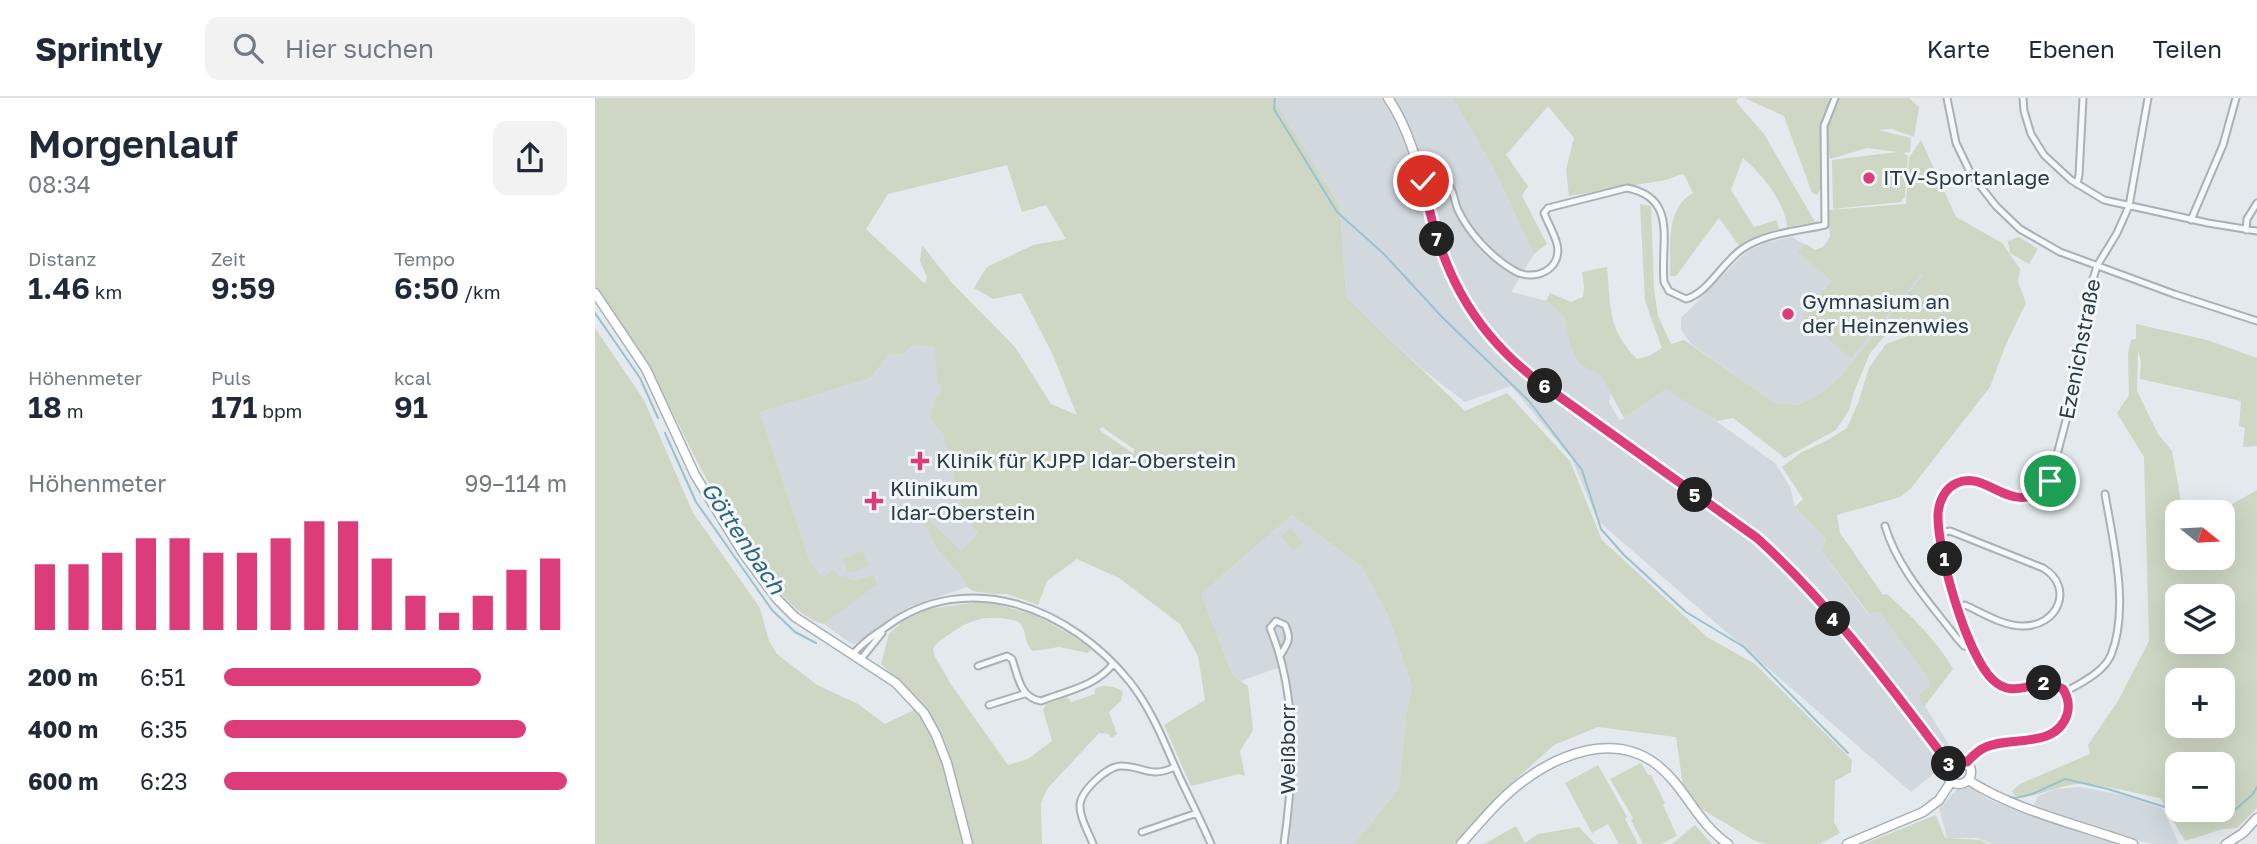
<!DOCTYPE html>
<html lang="de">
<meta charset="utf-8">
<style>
:root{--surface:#fff;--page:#f2f2f3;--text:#1f2937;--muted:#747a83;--line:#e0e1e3;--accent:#dd3c7b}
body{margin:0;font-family:"Golos Text",sans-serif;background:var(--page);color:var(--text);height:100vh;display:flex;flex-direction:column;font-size:26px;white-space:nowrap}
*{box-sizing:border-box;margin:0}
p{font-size:23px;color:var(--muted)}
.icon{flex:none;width:38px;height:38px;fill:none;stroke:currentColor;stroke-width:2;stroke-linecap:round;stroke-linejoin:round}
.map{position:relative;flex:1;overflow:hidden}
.side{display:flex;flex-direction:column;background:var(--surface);width:595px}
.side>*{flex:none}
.needle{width:46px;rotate:108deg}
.buttons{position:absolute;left:1570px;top:402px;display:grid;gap:14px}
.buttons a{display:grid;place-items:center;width:70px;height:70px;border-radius:14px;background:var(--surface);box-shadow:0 7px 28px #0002;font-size:35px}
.pin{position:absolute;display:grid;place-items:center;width:60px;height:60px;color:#fff;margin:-30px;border:4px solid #fff;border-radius:50%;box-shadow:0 2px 7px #0007}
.km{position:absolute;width:35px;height:35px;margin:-18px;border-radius:50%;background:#222;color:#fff;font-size:19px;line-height:35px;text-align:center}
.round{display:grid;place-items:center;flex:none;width:74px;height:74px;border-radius:14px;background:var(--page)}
.summary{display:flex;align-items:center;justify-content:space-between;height:119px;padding:0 28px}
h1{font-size:38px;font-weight:600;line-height:52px}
.figures{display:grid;grid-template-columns:repeat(3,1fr);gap:10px;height:119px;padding:7px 28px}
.figures div{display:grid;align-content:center}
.figures b{font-size:30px;font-weight:600}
.figures small{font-size:19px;font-weight:400}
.figures p{font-size:19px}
.chart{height:196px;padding:14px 28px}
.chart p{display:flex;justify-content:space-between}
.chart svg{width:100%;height:126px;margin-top:7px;stroke:var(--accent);stroke-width:6}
ul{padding:0 28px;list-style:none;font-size:23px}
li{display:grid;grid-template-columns:112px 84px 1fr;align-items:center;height:52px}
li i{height:18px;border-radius:9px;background:var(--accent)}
header{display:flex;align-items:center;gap:42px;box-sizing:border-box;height:98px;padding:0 35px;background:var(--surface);border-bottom:2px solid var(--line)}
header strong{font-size:33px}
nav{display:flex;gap:38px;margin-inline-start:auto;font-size:24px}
.search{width:490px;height:63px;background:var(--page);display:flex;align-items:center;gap:18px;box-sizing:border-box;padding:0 24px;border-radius:14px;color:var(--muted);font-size:26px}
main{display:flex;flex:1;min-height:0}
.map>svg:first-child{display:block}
.built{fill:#d1d9df}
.green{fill:#cdd7c3;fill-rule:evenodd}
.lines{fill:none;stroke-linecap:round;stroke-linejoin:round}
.stream{stroke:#9bc1d0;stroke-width:2}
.street-casing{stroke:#a7b1b7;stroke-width:9}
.secondary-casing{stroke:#a7b1b7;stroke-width:11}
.street{stroke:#f6f9fa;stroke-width:5}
.secondary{stroke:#fff;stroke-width:8}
.route-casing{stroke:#fff;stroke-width:14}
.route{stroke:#dd3c7b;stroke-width:9}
.poi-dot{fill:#dd3c7b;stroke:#f3f7f9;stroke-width:2.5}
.labels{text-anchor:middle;stroke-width:6;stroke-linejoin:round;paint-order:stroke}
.poi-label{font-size:21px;fill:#283b47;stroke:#f3f7f9;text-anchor:start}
.street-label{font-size:21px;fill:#283b47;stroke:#f3f7f9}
.water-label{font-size:23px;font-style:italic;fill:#2e6680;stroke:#f3f7f9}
</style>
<header>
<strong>Sprintly</strong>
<div class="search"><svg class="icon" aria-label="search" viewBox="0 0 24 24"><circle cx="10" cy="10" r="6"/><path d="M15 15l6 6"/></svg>Hier suchen</div>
<nav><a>Karte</a><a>Ebenen</a><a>Teilen</a></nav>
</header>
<main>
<section class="side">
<div class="summary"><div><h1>Morgenlauf</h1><p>08:34</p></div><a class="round"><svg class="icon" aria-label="share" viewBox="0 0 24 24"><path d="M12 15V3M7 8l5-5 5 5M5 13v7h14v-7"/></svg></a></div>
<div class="figures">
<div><p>Distanz</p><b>1.46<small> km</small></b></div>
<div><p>Zeit</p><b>9:59</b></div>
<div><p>Tempo</p><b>6:50<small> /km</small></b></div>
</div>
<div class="figures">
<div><p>Höhenmeter</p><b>18<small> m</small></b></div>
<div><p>Puls</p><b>171<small> bpm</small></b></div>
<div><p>kcal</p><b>91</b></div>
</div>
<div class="chart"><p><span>Höhenmeter</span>99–114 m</p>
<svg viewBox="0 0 160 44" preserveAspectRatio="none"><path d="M5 44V21M15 44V21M25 44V17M35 44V12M45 44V12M55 44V17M65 44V17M75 44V12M85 44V6M95 44V6M105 44V19M115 44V32M125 44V38M135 44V32M145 44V23M155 44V19"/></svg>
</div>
<ul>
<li><b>200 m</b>6:51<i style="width:75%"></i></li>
<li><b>400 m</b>6:35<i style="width:88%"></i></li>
<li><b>600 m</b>6:23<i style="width:100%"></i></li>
</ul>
</section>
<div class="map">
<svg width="1662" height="746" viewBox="0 0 1662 746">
<rect width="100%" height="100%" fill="#e3e9ec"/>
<path class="built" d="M678,0H858L899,71L939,156L916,194L951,203L969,218L974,245L986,267L1006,276L1016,295L1014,304L1025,323L1071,291L1093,303L1180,365L1195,389L1200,409L1231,441L1227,453L1273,516L1284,514L1333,580L1335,588L1323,597L1361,658L1316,694L1003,423L977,361L916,288L870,304L827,271L751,199L745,108Z
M1234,122L1277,138L1330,176L1246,278L1225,296L1203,307L1180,305L1097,247L1086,232V220L1140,165L1153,153L1170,145L1197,139L1220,152L1226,151L1235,139Z
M318,247L341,249L342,286L346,287L345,296L339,301L335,321L348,336L367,411L382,433L380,439L366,452L332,420L327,419L342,452L367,479L372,489L314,509L259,546L255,545L229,526L283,485L279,476L261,482L243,478L228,479L215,463L165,314L276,280L293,257L308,256Z
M697,417L767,469L794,519L817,589L811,618L804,690L759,746H694L699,702L701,620L691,567L646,583L638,578L606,496Z
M1364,689L1376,690L1393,701L1434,717L1443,698L1461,691L1485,689L1533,698L1568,711L1584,746H1558L1537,741L1535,746H1397L1383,740H1352L1344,710Z"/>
<path class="green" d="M0,0H678L745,108L751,199L870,313L912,295L975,363L1007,442L1112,539L1160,566L1257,662L1256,674L1240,683L1239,724L1245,735L1225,746H1172L1160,743L1090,701L1081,639L1003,629L959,647L910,691L859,746H759L804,690L811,618L817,589L794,519L767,469L697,417L606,496L638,578L653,588L658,632L645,653L650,678L644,676L596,688L569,627L610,602L603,558L585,526L524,480L482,461L452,483L443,507L413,496H397L378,493L372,489L367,479L342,452L327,419L332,420L366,452L380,439L382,434L367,411L348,336L335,321L339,301L345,296L346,287L342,286L340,249L318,247L308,256L293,257L276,280L165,314L215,463L228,479L239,471L243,478L261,482L279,476L283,486L229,526C163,510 87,325 52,267C43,252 2,196 0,187C0,168 0,147 0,128C0,85 0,43 0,0ZM412,67L427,114L451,107L471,141L438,147L392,169L379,190L398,201L426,195L458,257L482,317L456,306L420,249L357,185L327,147L325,163L332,179L330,186L271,131L293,96ZM507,329L539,351V356L504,332Z
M858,0H1143L1141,4L1169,36L1220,124L1192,129C1190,104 1167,76 1148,60L1136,92L1159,129L1182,122L1184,131L1145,149L1124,120L1081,178H1075C1076,150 1070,110 1098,95L1090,78L1087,76L1071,82L974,98L971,72L979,40L953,8L911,57L933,88L927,98L952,146L939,156L899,71Z
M1150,0H1314L1324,9L1319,39L1297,31L1283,32L1316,40L1315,54L1308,55L1313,58L1310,99L1305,104L1238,111L1237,62L1303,54L1272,50L1235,61L1232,44L1225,49L1227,89L1222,97L1217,95L1189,18Z
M1326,42L1361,119L1407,145L1425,171L1423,184L1431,205L1411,246L1395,289L1316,390L1305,399L1242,417L1245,435L1288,497L1292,496C1317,519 1341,541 1358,571L1329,609L1323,597L1335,588L1333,580L1284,514L1274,516L1227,453L1231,441L1200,409L1208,401L1187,369L1207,354L1231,343L1252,330L1263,305L1274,270L1291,246L1316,237L1306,219L1275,255L1259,294L1254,312L1241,332L1190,360L1138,320L1122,323L1071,291L1029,320L1006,277L986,267L982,261L974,245L969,218L951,203L955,195L976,204L988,199L989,189L987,174L1012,169C1016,209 1012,231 1042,261L1054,258L1067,250L1050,203L1045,106L1056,108L1059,191L1063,218L1076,246L1089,242L1180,305L1203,307L1225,296L1246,278L1329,176L1327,175L1256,260L1206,218L1237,183L1203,154L1210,146L1220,152L1231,148L1235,139L1234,112L1311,106L1314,60Z
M1424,139L1443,151L1434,166L1415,155L1413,143Z
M1541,226L1612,242L1662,260V348L1648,349L1650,330L1644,328L1646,303L1545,281L1546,263L1543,252L1542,293L1563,336L1577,353L1588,415H1582V460H1628V415H1621L1662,392V710L1642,730L1628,731L1590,743L1565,700C1543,696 1504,685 1483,686C1464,687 1436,702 1420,698L1417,693L1425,686L1495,656L1493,647L1523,603L1554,543L1549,359L1522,315L1534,297L1533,256L1536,242L1541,241ZM1582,499H1628V544H1582ZM1582,583H1628V628H1582ZM1582,667H1628V712H1582Z
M0,230L49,302L98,415L165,510L174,543L182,556L222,587L263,606L290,626L329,607L286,566L294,536L308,523L334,511L390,503L440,517L476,537L496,551L493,555L464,549L438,553C429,545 432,537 427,528C424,522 418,522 412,521C380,516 366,528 341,546L338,551L339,557L357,588L413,667L433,661L457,643L448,612L451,606L472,599L476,604L500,596V591C509,585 519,589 528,593L526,603L514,614L522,636L516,640L513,636L504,635L452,691L446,705L447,746H0Z
M696,430L708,445L698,453L686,438Z
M268,453L274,468L257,474H252L248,461Z
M1046,665L1053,677H1056L1070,705L1068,707L1082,738L1066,746H1048L1036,722L1038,720L1015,681Z
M1003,667L1032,719L1030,721L1043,746H1024L1013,726L997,735L970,685Z
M1341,717L1350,740L1385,742L1393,746H1269Z
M1100,727L1117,746H1077Z
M921,728L930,745L943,736L984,729L1000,746H889Z"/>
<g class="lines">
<path class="stream" d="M680,0L679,11L742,114L789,156L847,219L934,303L987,372L1006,431L1029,457L1091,514L1149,549L1253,655
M0,215L45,280L63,320
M70,335L101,404L177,512L200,534L221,545
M1387,685L1397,691
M1411,698L1421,700L1437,696L1470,681L1513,691L1595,717L1633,718L1658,696L1662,689"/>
<defs>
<path id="street" d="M1352,0L1361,45L1376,76L1401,108L1425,131L1465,154L1579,196L1662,223
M1428,0L1429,13L1436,36L1449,57L1476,82L1509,102L1613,125L1662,133
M828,83H850C860,93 858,100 863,112C874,135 896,159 918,172C938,185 968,172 962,146C959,135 953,125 949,115L953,110L1032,90C1084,100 1065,145 1069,184L1074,193L1091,201C1113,195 1126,166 1147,151C1171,135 1202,133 1230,127L1229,28L1240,0
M1482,86L1484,77L1488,0
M1596,122L1628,47L1641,0
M1651,132L1652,121L1662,105
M1290,428C1303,471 1334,504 1361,539L1369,548L1377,549
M1345,435L1355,433L1448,470C1480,489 1463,529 1427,528C1408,528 1388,515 1370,507L1362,510
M258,556C267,545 279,537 291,529C374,468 476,511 535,584C557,612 570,646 584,678C595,701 606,723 616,746
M686,556C694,544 696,540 690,527L681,523L675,530C703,597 699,675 689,746
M266,561L287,535
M383,568L412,558L417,561C423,578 425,600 446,603C472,593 501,588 518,566
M1470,594C1486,585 1509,574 1516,557C1535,510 1518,444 1510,396
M394,607L429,596
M1372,664C1377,659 1382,653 1389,650C1414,637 1460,652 1472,617C1475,607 1473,599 1468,591C1440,575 1421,605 1398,582C1371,555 1342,453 1343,415C1344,403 1350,390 1362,385C1393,370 1420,426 1455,383L1482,281L1498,181L1502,168L1522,135L1534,108L1553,0
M547,734L602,715
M498,746C494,735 485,721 485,709C484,694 512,668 526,668C550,668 553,681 580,669"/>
<path id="secondary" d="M793,0C821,41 827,90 840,136C855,188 885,234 925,270L1162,440C1235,506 1295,588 1354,666
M0,195L51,271L100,377L148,455L182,501L200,519L301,585L329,615L341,637L352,665L373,746
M1352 674a12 12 0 1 1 24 0a12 12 0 1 1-24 0Z
M1373,682C1421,713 1485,727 1538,746
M866,746C885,725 904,701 927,684C964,656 1019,634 1061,666C1090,688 1101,724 1133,746
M1252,746L1328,714L1344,702L1356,684
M1631,746L1648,735L1662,720"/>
</defs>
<use href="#street" class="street-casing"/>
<use href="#secondary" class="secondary-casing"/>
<use href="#street" class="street"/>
<use href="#secondary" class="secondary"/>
</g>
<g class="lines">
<defs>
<path id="route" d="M828,83C844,167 874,231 944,284L1162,440C1235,506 1295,588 1354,666L1363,661L1372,664C1377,659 1382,653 1389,650C1414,637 1460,652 1472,617C1475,607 1473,599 1468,591C1441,576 1421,604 1398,582C1371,556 1342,453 1343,416C1344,403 1350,390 1362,385C1393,370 1420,426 1455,383"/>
</defs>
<use href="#route" class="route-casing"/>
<use href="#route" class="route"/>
</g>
<g class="poi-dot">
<circle cx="1274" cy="80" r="7"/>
<circle cx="1193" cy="216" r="7"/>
<path d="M321.5 352.5h7v7h7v7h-7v7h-7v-7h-7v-7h7z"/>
<path d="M275.5 392.5h7v7h7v7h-7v7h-7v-7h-7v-7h7z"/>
</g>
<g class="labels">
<g class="poi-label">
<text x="1288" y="87">ITV-Sportanlage</text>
<text x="1207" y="211">Gymnasium an<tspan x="1207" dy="24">der Heinzenwies</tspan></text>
<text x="341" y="370">Klinik für KJPP Idar-Oberstein</text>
<text x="295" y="398">Klinikum<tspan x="295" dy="24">Idar-Oberstein</tspan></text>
</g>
<g class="street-label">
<text transform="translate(1485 251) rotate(-79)" y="7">Ezenichstraße</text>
<text transform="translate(693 651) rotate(-90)" y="7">Weißborr</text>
</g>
<g class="water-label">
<text transform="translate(148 440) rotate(56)" y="8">Göttenbach</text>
</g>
</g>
</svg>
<div class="buttons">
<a><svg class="needle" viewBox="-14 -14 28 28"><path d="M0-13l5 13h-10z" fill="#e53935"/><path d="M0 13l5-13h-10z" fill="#747a83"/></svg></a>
<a><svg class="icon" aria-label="layers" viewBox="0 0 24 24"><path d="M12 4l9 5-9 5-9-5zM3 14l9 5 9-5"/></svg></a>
<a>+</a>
<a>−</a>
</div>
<div class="pin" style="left:1455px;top:383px;background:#1e9e55"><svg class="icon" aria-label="arrive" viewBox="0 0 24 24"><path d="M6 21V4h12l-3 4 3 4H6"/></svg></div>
<div class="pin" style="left:828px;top:83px;background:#d93025"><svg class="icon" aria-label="check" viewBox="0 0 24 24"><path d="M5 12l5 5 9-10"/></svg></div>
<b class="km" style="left:1350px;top:461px">1</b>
<b class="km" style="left:1449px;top:585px">2</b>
<b class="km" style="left:1354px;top:666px">3</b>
<b class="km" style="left:1238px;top:521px">4</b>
<b class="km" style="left:1100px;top:397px">5</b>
<b class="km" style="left:950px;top:288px">6</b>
<b class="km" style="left:842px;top:141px">7</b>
</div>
</main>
